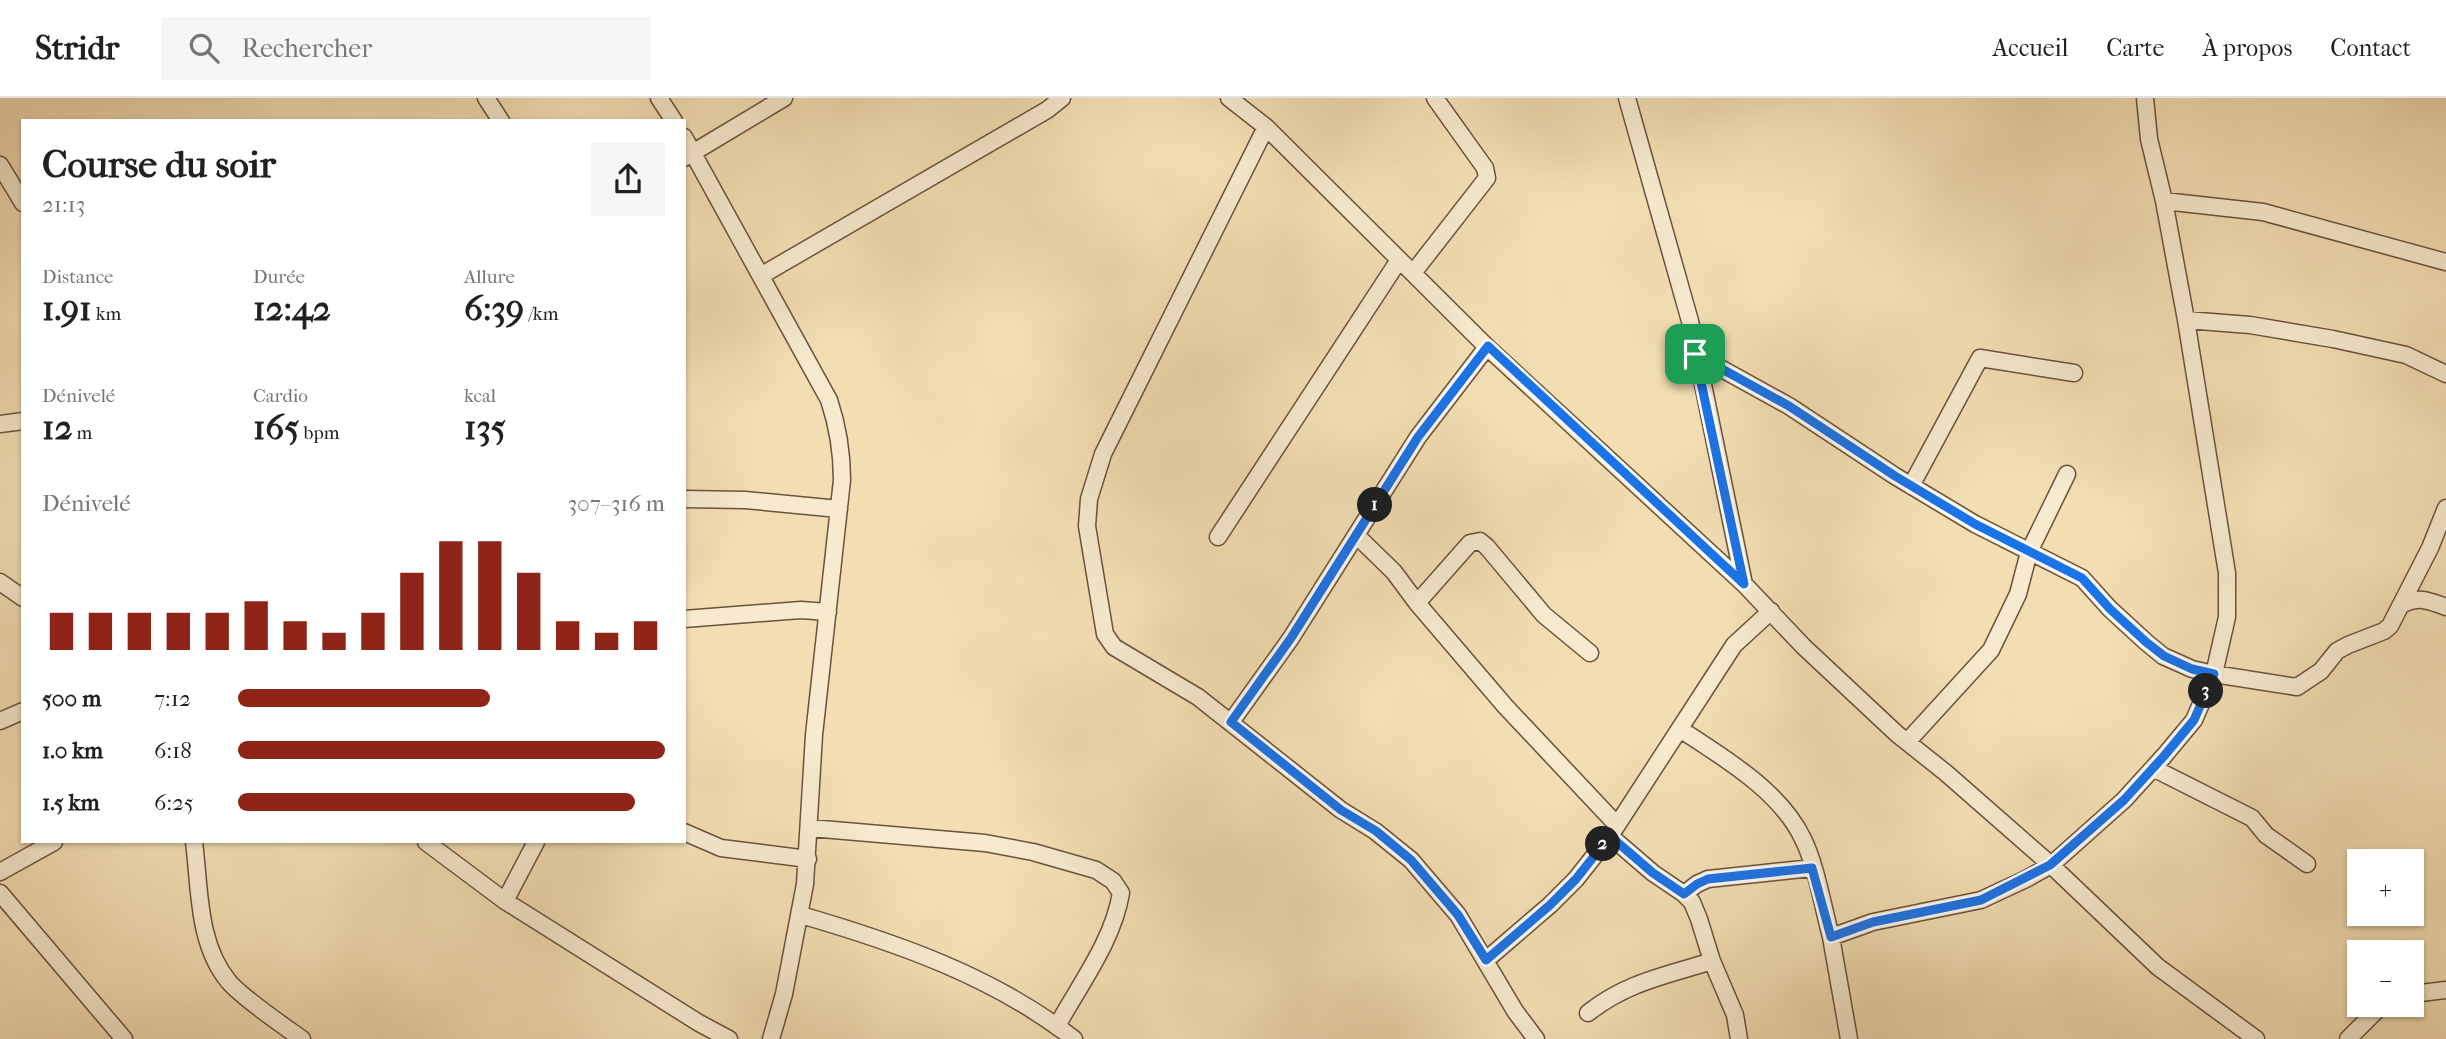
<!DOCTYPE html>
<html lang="fr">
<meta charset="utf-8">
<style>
:root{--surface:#fff;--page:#f6f6f6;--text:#202124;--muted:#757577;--line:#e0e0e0;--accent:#8f2418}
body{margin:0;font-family:"IM FELL French Canon",serif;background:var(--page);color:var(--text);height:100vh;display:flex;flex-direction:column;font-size:26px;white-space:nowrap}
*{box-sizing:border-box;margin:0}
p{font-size:23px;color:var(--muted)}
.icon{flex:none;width:38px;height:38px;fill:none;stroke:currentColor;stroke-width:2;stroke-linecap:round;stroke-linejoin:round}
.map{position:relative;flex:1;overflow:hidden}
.details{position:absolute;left:21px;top:21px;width:665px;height:724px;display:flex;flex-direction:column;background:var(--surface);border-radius:0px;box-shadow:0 2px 5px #0004}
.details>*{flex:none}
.fabs{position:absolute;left:2347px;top:751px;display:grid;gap:14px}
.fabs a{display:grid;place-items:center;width:77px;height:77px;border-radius:0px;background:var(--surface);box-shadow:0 2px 5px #0004;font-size:35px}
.pin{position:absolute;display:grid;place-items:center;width:60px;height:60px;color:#fff;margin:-30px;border-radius:14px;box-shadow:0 4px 10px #0006}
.km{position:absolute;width:35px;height:35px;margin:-18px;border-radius:50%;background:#222;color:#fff;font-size:19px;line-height:35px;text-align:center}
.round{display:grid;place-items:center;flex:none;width:74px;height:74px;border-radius:0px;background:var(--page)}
.headline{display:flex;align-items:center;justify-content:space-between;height:119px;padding:0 21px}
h1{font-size:38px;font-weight:800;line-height:52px}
.figures{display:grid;grid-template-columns:repeat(3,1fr);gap:10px;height:119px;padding:7px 21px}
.figures div{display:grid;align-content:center}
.figures b{font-size:35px;font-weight:800}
.figures small{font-size:19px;font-weight:400}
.figures p{font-size:19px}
.chart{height:196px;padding:14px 21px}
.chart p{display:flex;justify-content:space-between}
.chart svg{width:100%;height:126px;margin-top:7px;stroke:var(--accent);stroke-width:6}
ul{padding:0 21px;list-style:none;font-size:23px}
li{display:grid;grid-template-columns:112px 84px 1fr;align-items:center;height:52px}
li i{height:18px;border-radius:9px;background:var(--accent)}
header{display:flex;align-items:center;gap:42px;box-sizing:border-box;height:98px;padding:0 35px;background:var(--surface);border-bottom:2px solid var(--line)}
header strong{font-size:33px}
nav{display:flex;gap:38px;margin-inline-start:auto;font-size:24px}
.search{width:490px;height:63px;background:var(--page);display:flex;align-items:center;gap:18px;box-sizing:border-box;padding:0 24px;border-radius:0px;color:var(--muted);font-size:26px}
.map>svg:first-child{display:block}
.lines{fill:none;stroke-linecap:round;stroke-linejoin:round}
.minor-casing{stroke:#6a523d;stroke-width:19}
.minor{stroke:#f7eace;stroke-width:16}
.route-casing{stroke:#fff;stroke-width:14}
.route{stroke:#1a73e8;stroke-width:9}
</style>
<header>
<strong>Stridr</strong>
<div class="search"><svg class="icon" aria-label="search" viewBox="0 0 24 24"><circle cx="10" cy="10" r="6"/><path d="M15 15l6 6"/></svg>Rechercher</div>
<nav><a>Accueil</a><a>Carte</a><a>À propos</a><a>Contact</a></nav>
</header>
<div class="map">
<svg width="2446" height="941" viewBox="0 0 2446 941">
<rect width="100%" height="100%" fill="#f3deb3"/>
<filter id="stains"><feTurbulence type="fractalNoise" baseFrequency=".00286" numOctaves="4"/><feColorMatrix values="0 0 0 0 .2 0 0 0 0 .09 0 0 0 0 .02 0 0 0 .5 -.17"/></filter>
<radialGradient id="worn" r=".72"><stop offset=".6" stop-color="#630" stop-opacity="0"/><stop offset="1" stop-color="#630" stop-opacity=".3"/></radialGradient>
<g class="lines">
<defs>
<path id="minor" d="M486,0L501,23
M659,0L674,23
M1229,0L1266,29L1487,249L1744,486L1804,549L1897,636L1946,675L2051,767L2158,869L2256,941
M1627,0L1690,223L1744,486
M1266,29L1103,356L1089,401L1087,428L1105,536L1114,549L1198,599L1341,712L1375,733L1411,762L1458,817L1515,913L1536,941
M684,39L829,302C838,329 842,353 842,382L814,637L805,786L784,896L771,941
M684,60L784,0
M0,67L23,105
M2164,103L2263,114L2446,164
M1413,175L1487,80L1485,70L1435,0
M762,177L1047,12L1062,0
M2186,222L2250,227L2333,241L2406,257L2446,276
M1695,256L1789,308L1895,378L1975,426L2082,480L2110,511L2146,544L2163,558L2192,571L2214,576L2297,589L2321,573L2337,553L2348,547L2384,533L2390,528L2430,450L2446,410
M0,326L23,323
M1911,388L1980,260L2074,275
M684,401L745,402L839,411
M1356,437L1394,474L1417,505L1505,608L1617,727
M1218,439L1399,162
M0,484L23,500
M1417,505L1470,445L1480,443L1487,449L1544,517L1590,555
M2403,506C2421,498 2429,503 2446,509
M684,521L801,512L828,514
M0,623L23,613
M1231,624L1291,540L1418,339L1487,249
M1680,631C1722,659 1780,692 1803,741C1816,767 1823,809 1831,839
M1907,644L1991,552L2018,496L2029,454L2067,376
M2153,670L2252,720L2266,737L2307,766
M810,730L985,745L1033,754L1096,772L1113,783L1121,795C1113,843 1080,886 1057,928
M684,734L721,750L808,761
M1610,738L1653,775L1684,796L1692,804L1699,821L1712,863L1735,917L1739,941
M194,744C200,790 197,846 229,884C245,902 281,926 302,941
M426,744L505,803L699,925L729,941
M0,774L54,744
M0,795L124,941
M1684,796L1697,786L1708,781L1812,770
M505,803L536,744
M801,817C897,845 993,878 1074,941
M1486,862L1550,807L1576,781L1610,738L1734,547L1771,513
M2412,896L2446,892
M1588,915C1627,884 1665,878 1712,863
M1849,941L1831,839L1873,824L1981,802L2026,781L2051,767L2124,702L2164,658L2194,622L2214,576L2227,519V475L2186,222L2164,103L2149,41L2145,0
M2348,941L2383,906"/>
</defs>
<use href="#minor" class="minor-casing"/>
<use href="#minor" class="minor"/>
</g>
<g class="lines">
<defs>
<path id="route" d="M1488,248L1744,486L1695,256L1789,308L1895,378L1975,426L2082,480L2110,511L2146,544L2164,558L2192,571L2214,576L2194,622L2164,658L2124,702L2050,767L1981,802L1873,824L1831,839L1812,770L1708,781L1697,786L1684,796L1653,775L1610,738L1576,781L1550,807L1486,862L1458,817L1411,762L1376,733L1341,712L1231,624L1291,540L1418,339Z"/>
</defs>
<use href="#route" class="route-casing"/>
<use href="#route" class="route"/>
</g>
<rect width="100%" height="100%" filter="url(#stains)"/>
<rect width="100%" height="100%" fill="url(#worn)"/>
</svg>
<div class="fabs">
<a>+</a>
<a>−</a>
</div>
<div class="pin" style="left:1695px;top:256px;background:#1e9e55"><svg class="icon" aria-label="arrive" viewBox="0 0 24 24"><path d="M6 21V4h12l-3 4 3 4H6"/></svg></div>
<b class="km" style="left:1375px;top:407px">1</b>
<b class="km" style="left:1603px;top:746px">2</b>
<b class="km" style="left:2206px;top:593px">3</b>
<section class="details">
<div class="headline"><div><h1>Course du soir</h1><p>21:13</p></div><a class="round"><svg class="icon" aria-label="share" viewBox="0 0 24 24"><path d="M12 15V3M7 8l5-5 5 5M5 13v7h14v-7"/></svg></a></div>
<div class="figures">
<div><p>Distance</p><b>1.91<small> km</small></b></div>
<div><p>Durée</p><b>12:42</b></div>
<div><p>Allure</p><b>6:39<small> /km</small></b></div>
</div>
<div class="figures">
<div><p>Dénivelé</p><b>12<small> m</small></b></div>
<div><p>Cardio</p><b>165<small> bpm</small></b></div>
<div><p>kcal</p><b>135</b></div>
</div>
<div class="chart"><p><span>Dénivelé</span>307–316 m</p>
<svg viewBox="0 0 160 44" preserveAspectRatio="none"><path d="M5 44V31M15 44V31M25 44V31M35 44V31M45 44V31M55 44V27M65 44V34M75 44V38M85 44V31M95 44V17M105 44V6M115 44V6M125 44V17M135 44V34M145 44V38M155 44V34"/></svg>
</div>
<ul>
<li><b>500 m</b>7:12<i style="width:59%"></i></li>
<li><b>1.0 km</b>6:18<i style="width:100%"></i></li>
<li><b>1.5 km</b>6:25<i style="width:93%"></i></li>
</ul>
</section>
</div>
